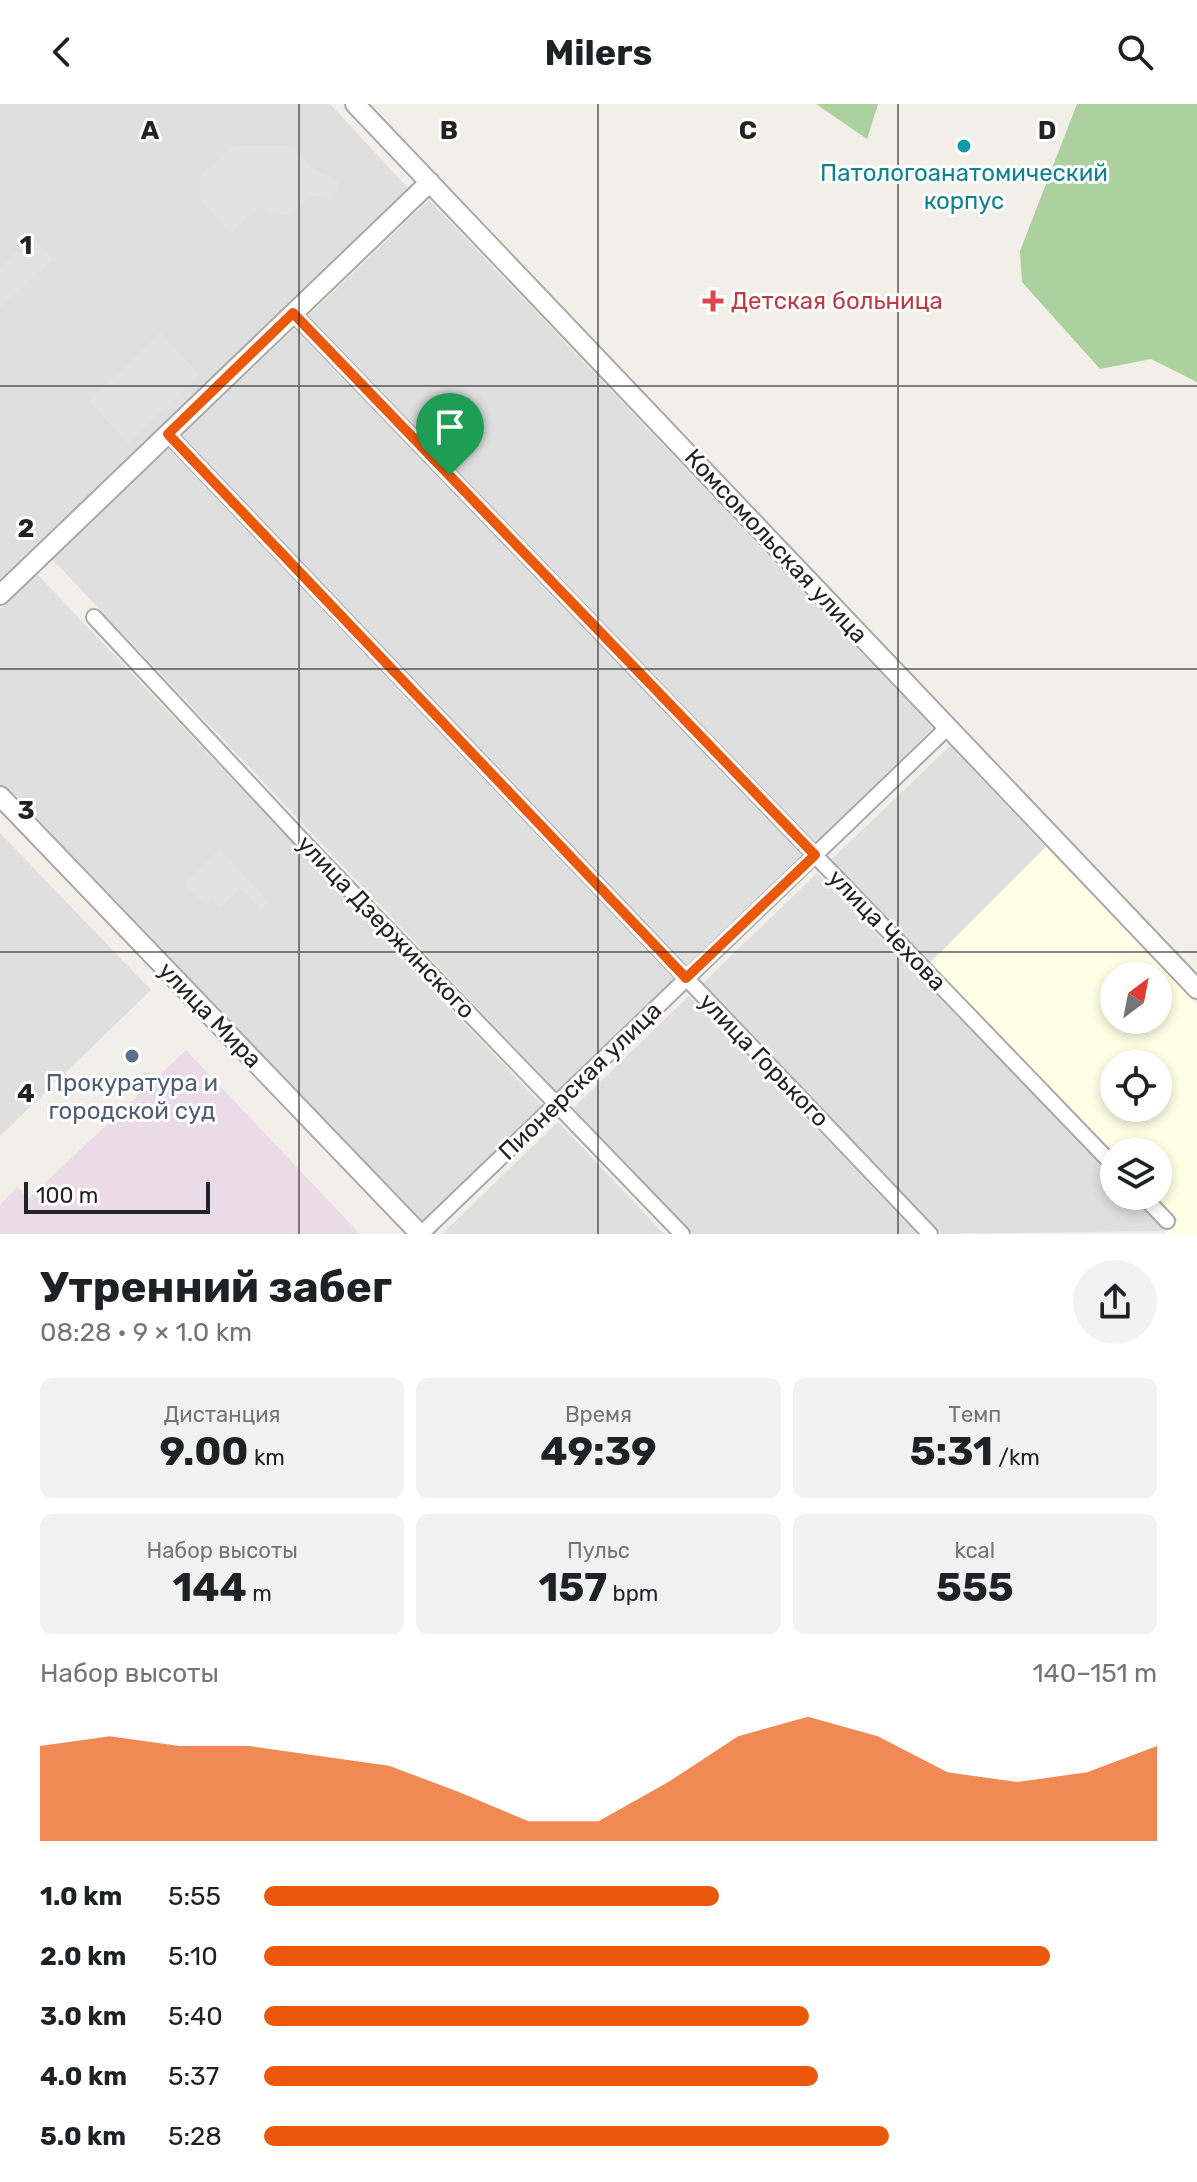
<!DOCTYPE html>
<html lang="ru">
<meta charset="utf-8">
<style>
:root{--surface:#fff;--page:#f2f2f2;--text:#202124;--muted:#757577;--accent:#ea580c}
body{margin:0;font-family:Rubik,sans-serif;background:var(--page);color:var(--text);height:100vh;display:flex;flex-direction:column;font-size:30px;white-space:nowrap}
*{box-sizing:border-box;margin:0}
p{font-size:26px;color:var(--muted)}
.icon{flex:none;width:44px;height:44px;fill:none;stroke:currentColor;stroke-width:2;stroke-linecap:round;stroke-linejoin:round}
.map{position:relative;height:1130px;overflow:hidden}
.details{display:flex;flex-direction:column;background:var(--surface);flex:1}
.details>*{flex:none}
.needle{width:52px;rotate:32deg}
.fabs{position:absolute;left:1100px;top:858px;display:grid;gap:16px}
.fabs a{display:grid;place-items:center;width:72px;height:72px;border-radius:50%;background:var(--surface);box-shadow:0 4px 12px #0003;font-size:40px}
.scale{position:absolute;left:24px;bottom:20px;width:186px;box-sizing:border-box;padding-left:8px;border:4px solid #222;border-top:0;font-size:22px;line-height:28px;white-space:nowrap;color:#222;-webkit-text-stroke:6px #fff;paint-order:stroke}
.pin{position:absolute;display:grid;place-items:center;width:68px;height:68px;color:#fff;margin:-82px -34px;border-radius:50% 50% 50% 0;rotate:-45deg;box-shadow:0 0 8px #0007}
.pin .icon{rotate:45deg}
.round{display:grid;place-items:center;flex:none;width:84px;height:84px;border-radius:42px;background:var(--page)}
.head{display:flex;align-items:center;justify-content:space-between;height:136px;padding:0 40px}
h1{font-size:44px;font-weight:700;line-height:60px}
.metrics{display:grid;grid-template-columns:repeat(3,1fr);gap:12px;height:136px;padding:8px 40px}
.metrics div{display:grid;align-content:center;border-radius:12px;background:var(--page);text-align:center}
.metrics b{font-size:40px;font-weight:700}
.metrics small{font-size:22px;font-weight:400}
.metrics p{font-size:22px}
.chart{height:224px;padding:16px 40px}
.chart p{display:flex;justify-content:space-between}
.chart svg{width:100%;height:144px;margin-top:8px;fill:var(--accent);opacity:.7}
ul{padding:0 40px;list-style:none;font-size:26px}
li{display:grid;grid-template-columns:128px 96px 1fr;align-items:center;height:60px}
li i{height:20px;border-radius:10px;background:var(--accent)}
header{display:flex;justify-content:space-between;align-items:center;height:104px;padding:0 40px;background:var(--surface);font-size:36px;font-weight:700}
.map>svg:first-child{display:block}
.residential{fill:#e0dfdf}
.industrial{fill:#ebdbe8}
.education{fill:#ffffe5;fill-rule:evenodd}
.forest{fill:#add19e}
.parking{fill:#e2e2e2}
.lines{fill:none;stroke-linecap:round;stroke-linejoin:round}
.minor-casing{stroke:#a9a9a9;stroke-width:18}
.tertiary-casing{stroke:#a9a9a9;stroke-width:22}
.minor{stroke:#fff;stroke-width:14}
.tertiary{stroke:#fff;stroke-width:18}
.route-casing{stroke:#fff;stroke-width:16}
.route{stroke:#ea580c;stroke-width:10}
.grid{fill:none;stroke:#222;stroke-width:2;stroke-opacity:0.55}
.culture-dot{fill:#0f9aa8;stroke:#fff;stroke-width:3}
.health-dot{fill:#e0444e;stroke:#fff;stroke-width:3}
.service-dot{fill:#5c6f8a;stroke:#fff;stroke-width:3}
.labels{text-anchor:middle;stroke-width:6;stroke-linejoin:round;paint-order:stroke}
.culture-label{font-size:24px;fill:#0d838f;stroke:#fff}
.health-label{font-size:24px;fill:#be3a42;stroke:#fff;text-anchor:start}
.street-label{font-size:24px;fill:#222;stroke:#fff}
.service-label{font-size:24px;fill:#4e5e75;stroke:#fff}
.grid-label{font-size:26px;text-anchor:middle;font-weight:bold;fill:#222;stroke:#fff;stroke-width:6;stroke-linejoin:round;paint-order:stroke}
</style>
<header><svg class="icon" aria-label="back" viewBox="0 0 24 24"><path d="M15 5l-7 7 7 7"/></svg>Milers<svg class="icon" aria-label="search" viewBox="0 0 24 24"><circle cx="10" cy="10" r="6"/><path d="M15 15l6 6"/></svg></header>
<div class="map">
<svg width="1197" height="1130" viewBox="0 0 1197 1130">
<rect width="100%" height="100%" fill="#f2efe9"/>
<path class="residential" d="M0,0H330L409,85L0,479Z
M429,96L933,624L815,739L308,212Z
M297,222L802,751L687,862L181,332Z
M171,342L676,872L557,988L52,455Z
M37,470L542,1001L419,1121L0,682V505Z
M950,642L1046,743L930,859L831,756Z
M0,729L151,886L0,1032Z
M817,769L1114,1073V1092H1133L1167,1127L942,1130L703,879Z
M689,892L917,1130H693L573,1004Z
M558,1018L664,1130H442Z"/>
<path class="industrial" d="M186,946L360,1130H0V1101L17,1083L29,1094Z"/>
<path class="education" d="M1046,743L1197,901V1130H1165L1179,1116L1155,1092L1158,1048L1114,1049L930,859ZM1114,872H1158V916H1114ZM1114,960H1158V1004H1114Z"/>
<path class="forest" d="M816,0H878L867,35Z
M1077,0H1197V278L1151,255L1100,265L1022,178L1020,147Z"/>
<path class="parking" d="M233,42H291L311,63L338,78L334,97L313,91L286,112L259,103L230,129L200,95V72Z
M32,133L53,155L0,204V164Z
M160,229L200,271L128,339L89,297Z
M220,745L269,798L261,805L241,784L220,803L213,795L205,802L184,780Z"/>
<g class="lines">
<defs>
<path id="minor" d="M293,209L1114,1062
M168,330L930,1130
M94,513L315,750L682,1130
M1143,1092L1167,1117
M421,1130L947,624"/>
<path id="tertiary" d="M355,0L1197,885
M0,491L430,78
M0,692L420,1130"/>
</defs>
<use href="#minor" class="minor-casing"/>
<use href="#tertiary" class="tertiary-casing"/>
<use href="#minor" class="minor"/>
<use href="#tertiary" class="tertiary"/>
</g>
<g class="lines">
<defs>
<path id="route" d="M293,209L815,751L686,874L168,330Z"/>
</defs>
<use href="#route" class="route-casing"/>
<use href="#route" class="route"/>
</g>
<path class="grid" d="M299,0V1130M598,0V1130M898,0V1130M0,282H1197M0,565H1197M0,848H1197"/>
<circle class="culture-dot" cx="964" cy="42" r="8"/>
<path class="health-dot" d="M709 185h8v8h8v8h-8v8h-8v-8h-8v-8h8z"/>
<circle class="service-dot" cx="132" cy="952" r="8"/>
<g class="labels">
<g class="culture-label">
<text x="964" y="77">Патологоанатомический<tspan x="964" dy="28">корпус</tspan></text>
</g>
<g class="health-label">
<text x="731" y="205">Детская больница</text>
</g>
<g class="street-label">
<text transform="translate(776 442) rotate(47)" y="8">Комсомольская улица</text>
<text transform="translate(386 823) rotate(46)" y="8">улица Дзержинского</text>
<text transform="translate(887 826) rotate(46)" y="8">улица Чехова</text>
<text transform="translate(210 911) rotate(46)" y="8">улица Мира</text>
<text transform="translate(764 956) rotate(46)" y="8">улица Горького</text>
<text transform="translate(580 977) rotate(-44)" y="8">Пионерская улица</text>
</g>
<g class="service-label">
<text x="132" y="987">Прокуратура и<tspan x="132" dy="28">городской суд</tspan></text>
</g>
</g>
<g class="grid-label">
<text x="150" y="35">A</text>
<text x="449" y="35">B</text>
<text x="748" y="35">C</text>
<text x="1047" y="35">D</text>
<text x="26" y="150">1</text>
<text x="26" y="433">2</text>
<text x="26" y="715">3</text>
<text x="26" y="998">4</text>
</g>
</svg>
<div class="fabs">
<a><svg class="needle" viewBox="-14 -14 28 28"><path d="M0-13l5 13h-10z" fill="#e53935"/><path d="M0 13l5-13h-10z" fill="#757577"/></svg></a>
<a><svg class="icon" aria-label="locate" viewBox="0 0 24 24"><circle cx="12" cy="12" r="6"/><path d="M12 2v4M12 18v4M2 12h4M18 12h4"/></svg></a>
<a><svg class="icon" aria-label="layers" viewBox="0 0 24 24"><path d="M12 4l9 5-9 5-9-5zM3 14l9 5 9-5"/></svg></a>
</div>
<div class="scale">100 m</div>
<div class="pin" style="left:450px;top:371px;background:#1e9e55"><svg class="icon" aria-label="arrive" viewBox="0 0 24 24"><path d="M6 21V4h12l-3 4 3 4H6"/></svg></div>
</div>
<section class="details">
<div class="head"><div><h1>Утренний забег</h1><p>08:28 · 9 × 1.0 km</p></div><a class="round"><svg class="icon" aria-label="share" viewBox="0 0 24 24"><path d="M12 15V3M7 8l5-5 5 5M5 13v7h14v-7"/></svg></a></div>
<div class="metrics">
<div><p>Дистанция</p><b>9.00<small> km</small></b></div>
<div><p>Время</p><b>49:39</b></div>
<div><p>Темп</p><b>5:31<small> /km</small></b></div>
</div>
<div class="metrics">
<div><p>Набор высоты</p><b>144<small> m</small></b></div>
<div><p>Пульс</p><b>157<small> bpm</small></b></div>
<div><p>kcal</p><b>555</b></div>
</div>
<div class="chart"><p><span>Набор высоты</span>140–151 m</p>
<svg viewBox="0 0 160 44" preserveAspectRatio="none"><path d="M0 44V15L10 12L20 15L30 15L40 18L50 21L60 29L70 38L80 38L90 26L100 12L110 6L120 12L130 23L140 26L150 23L160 15V44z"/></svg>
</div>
<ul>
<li><b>1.0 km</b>5:55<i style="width:51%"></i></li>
<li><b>2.0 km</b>5:10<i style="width:88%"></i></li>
<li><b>3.0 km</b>5:40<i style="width:61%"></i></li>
<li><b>4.0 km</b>5:37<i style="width:62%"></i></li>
<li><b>5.0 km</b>5:28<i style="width:70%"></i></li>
</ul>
</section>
